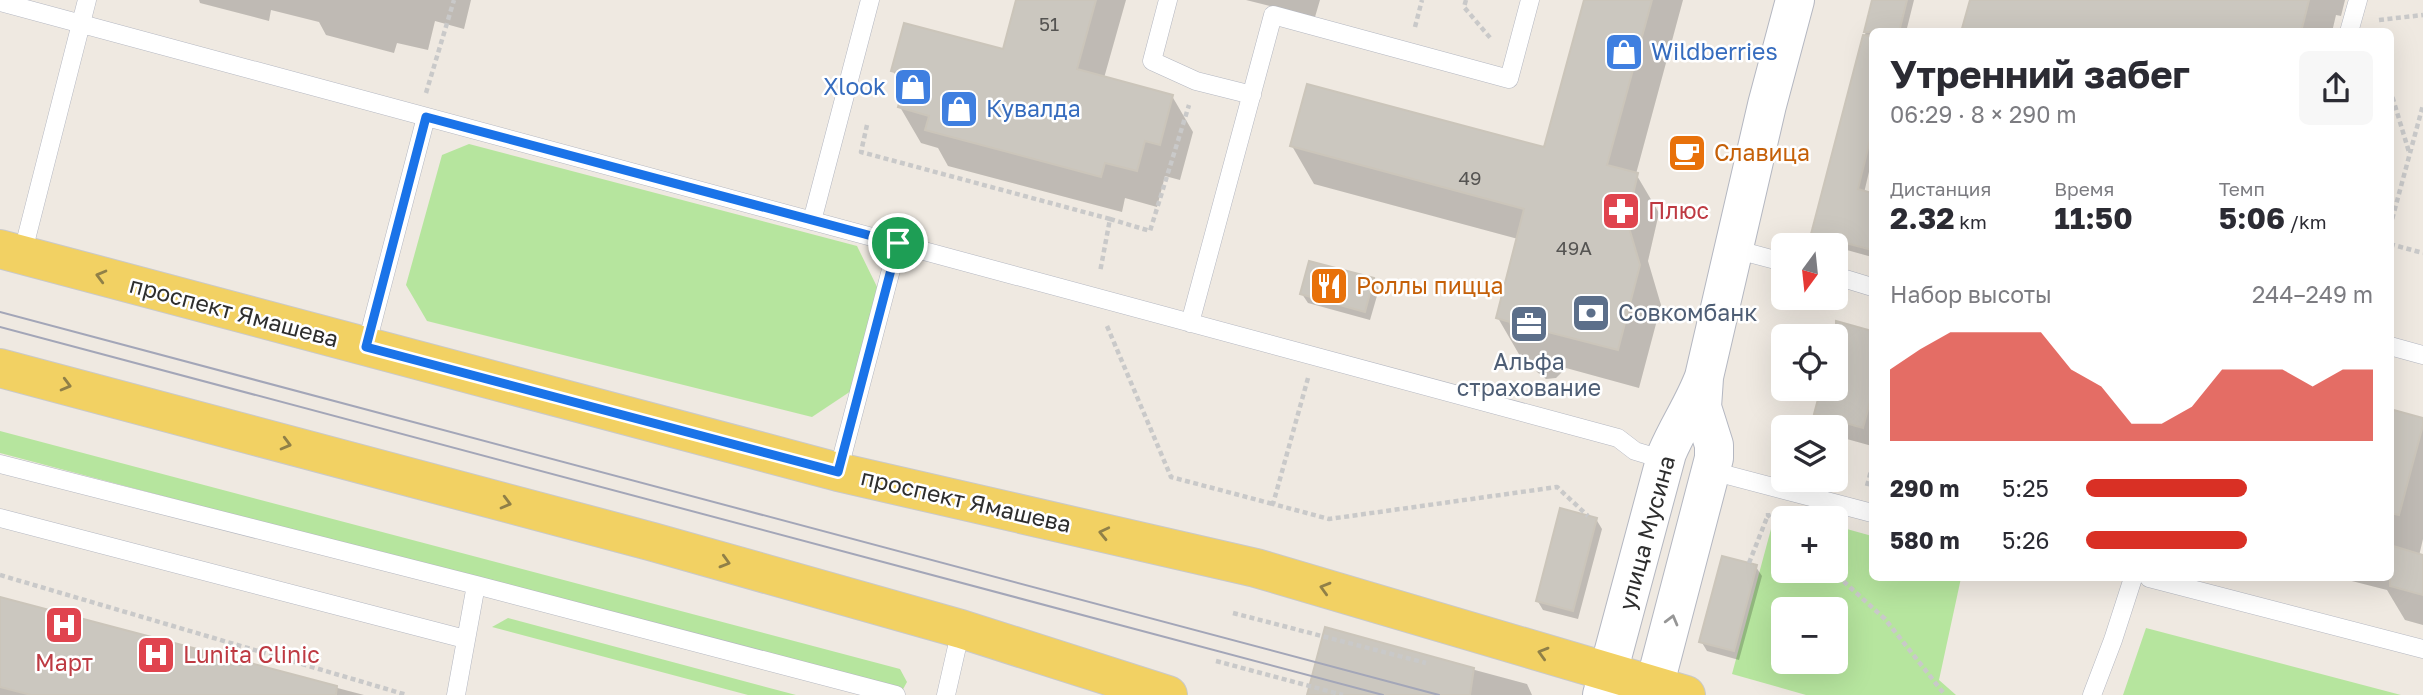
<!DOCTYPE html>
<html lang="ru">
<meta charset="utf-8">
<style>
:root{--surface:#fff;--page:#f7f7f7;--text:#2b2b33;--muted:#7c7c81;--accent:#d93025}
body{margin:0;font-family:"Golos Text",sans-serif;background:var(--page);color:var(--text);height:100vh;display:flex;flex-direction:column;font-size:26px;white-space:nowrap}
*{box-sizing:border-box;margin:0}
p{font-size:23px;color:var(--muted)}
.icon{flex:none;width:38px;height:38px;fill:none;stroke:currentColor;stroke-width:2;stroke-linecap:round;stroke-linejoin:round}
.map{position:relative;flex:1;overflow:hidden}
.panel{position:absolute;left:1869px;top:28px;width:525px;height:553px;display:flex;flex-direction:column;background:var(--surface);border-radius:10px;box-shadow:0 7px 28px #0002}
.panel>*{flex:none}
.needle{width:46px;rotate:195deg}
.controls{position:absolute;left:1771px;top:233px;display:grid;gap:14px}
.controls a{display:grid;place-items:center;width:77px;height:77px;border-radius:10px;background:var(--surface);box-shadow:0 7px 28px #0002;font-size:35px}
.pin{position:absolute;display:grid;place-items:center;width:60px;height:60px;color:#fff;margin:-30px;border:4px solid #fff;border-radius:50%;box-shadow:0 2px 7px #0007}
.round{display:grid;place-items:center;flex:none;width:74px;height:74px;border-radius:10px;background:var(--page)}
.head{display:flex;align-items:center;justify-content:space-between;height:119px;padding:0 21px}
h1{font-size:38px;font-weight:700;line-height:52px}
.stats{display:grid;grid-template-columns:repeat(3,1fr);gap:10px;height:119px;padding:7px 21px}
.stats div{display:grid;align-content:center}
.stats b{font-size:30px;font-weight:700}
.stats small{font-size:19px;font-weight:400}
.stats p{font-size:19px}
.chart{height:196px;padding:14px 21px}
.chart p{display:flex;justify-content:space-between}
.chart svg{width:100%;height:126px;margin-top:7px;fill:var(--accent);opacity:.7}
ul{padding:0 21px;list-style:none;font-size:23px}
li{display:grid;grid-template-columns:112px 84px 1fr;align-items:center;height:52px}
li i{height:18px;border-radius:9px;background:var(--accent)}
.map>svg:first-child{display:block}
.green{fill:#b6e59e;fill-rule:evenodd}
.shadow{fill:#0003}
.building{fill:#cbc7bf;stroke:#cbc5ba;stroke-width:2}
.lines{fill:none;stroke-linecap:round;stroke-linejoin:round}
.service-casing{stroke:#b4b7c1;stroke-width:19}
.tertiary-casing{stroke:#b4b7c1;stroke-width:40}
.primary-casing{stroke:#c9c9c9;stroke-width:40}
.path{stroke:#c9c9c9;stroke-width:4.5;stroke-dasharray:5 3.5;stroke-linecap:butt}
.service{stroke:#fff;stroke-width:18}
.tertiary{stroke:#fff;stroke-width:38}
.primary{stroke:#f2d163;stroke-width:38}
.tram{stroke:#a3a6b8;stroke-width:2}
.oneway{stroke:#908048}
.oneway2{stroke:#969696}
.route-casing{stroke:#fff;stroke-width:14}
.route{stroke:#1a73e8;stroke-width:9}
.labels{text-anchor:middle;stroke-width:5;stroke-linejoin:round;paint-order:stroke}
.number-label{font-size:19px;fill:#555452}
.shop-label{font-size:23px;fill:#366cbe;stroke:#fff;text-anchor:start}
.food-label{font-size:23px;fill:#c56008;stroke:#fff;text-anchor:start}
.health-label{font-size:23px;fill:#be3a42;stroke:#fff;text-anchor:start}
.street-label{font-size:23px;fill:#2e2e2e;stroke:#fff}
.service-label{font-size:23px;fill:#4e5e75;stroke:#fff;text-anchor:start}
</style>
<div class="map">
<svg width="2423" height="695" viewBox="0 0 2423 695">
<rect width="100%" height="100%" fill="#efe9e1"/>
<path class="green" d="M469,144L857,246L881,295L851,391L812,417L427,321L406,285L442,155Z
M0,431L900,669L907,682L902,691L0,453Z
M1783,519V570H1836V526L1872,536V578H1961L1939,680L1956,695H1806L1732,674L1771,529ZM1836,609V662H1783V609Z
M508,618L796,695H748L492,627Z
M2146,628L2401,695H2123Z"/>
<path class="shadow" d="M199,0H471L464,29L435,21L428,50L397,43L394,53L326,35L319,22L271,10L269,21L200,3Z
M1018,0H1126L1104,78L1172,96L1193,132L1180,180L1165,176L1157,207L1125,198L1122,212L948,166L938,148L921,143L900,107L905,91L893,71L1004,51Z
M1246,0H1320L1315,17Z
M1586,0H1683L1636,174L1659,213L1648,261L1661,305L1639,388L1566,368L1556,378L1546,379L1537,372L1529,358L1520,356L1498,318L1518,239L1314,184L1292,146L1545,149Z
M1874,0H1914L1906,32H1872V159L1864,193L1872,195V257L1836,247V245L1819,243L1813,234Z
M1972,0H2345L2341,16L2336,15L2332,32H1963Z
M1373,279L1379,289L1370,320L1308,303L1302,294Z
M1840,324L1872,333V446L1836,436V427H1823L1816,414L1836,388V341Z
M2390,411L2423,420V539L2419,556L2423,557V625L2405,620L2387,590L2340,578H2390Z
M1596,519L1602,529L1578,619L1543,610L1537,600Z
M1756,567L1762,576L1739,660L1707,651L1701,641Z
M0,599L364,695H0Z
M1326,630L1527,684L1532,695H1311Z"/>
<path class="building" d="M1016,0H1096L1077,69L1173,95L1160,145L1145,141L1137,171L1105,163L1101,177L925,130L929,116L898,107L907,75L891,71L904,23L1003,49Z
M1584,0H1652L1607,165L1638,173L1627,221L1640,265L1618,350L1544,331L1534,340L1523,341L1513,334L1510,322L1496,318L1524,209L1290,146L1307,84L1544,147Z
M1872,0H1907L1899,32H1864Z
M1970,0H2309L2301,32H1961Z
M1863,35L1872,36V132L1858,189L1872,193V250L1811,234Z
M1309,261L1374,278L1365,312L1300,294Z
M1836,321L1872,331V394L1863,428L1814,414L1821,388H1836Z
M2390,409L2423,418V425L2399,515L2390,513Z
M1560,508L1597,518L1573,611L1536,601Z
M2390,545L2423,555V595L2390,586Z
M1722,556L1757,565L1734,651L1699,642Z
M0,597L337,686L336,695H31L0,687Z
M1325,627L1474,668L1470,695H1307Z"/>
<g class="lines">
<defs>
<path id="service" d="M1168,0L1152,61L1196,81L1252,95
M0,2L1618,438L1635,451L1665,460
M2349,32L2358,0
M812,221L870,0
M1734,249L1783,262
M22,255L87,0
M1836,276L1872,287
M1190,323L1273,15L1509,79L1530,0
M2390,346L2423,355
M366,347L426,117
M0,464L476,585L896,695
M1712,471L1872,513
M838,472L898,243
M0,518L465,639
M2149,578L2423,649
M456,695L476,585
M946,695L961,629
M2092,695L2113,640L2133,578"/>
<path id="tertiary" d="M1602,695L1667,453C1678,427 1694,404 1704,377L1767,105L1795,0
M1652,695L1714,458V445L1702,407L1704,378"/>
<path id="primary" d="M0,249L838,472L1256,568L1686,695
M0,368L653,542L961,629L1168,695"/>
</defs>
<use href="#service" class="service-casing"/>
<use href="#tertiary" class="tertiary-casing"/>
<use href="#primary" class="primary-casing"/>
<path class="path" d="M1466,0L1464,7L1492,40
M2379,20L2423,15
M1415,27L1422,0
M2390,89L2409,152
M426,93L454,0
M867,125L861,152L1110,219L1100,272
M1110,219L1150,231L1189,105
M2390,227L2423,105
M2390,244L2423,253
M1107,326L1171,477L1273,504
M1308,378L1273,504L1329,519L1557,487L1588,516
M1867,486L1872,467
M1768,513V515L1783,529
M1749,563L1768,515
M1831,570L1885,619L1945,695
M0,575L407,695
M1233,613L1426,663
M1216,661L1343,695"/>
<use href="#service" class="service"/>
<use href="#tertiary" class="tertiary"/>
<use href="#primary" class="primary"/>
<path class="tram" d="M0,312L1439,695
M0,327L1383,695"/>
</g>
<defs><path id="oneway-chevron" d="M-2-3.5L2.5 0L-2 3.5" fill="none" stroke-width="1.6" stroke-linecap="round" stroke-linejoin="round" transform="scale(1.75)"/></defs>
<g class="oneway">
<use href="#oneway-chevron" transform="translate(101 276) rotate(-165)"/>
<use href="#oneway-chevron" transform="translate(66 385) rotate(15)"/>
<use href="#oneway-chevron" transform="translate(286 444) rotate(15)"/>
<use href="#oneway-chevron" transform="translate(506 503) rotate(15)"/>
<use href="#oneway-chevron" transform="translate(1104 533) rotate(-167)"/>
<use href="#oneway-chevron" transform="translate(725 562) rotate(16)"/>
<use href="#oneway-chevron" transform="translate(1325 588) rotate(-164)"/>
<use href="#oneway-chevron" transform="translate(1543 653) rotate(-164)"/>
</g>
<use class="oneway2" href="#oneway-chevron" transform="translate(1672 620) rotate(-75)"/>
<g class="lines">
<defs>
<path id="route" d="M426,117L898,243L838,472L366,347Z"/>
</defs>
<use href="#route" class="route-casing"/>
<use href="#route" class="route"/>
</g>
<defs>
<symbol id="shop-square" viewBox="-11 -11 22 22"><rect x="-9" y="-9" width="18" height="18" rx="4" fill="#3f7fe0" stroke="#fff"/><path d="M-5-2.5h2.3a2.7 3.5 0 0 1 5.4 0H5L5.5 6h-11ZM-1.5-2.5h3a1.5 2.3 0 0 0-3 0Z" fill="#fff"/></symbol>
<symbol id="cafe-square" viewBox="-11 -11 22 22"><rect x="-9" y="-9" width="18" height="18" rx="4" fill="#e8710a" stroke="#fff"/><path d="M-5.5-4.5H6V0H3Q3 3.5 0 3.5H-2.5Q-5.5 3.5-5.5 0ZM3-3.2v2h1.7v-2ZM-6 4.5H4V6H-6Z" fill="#fff"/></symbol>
<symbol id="pharmacy-square" viewBox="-11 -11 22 22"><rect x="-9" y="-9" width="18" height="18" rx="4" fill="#e0444e" stroke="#fff"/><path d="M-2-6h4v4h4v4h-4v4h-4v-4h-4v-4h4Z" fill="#fff"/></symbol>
<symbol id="restaurant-square" viewBox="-11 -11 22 22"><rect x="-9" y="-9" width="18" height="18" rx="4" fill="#e8710a" stroke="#fff"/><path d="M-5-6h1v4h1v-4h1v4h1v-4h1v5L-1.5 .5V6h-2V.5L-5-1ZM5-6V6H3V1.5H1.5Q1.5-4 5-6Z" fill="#fff"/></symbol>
<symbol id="bank-square" viewBox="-11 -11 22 22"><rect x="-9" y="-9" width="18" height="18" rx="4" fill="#5c6f8a" stroke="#fff"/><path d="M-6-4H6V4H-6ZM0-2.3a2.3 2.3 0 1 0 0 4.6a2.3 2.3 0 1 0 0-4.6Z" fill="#fff"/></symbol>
<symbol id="office-square" viewBox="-11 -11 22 22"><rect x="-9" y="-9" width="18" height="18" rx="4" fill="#5c6f8a" stroke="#fff"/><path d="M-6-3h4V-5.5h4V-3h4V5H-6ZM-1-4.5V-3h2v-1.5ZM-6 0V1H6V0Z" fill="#fff"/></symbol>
<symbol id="hospital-square" viewBox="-11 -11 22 22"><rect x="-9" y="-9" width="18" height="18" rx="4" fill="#e0444e" stroke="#fff"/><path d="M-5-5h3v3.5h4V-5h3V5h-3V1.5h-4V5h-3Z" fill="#fff"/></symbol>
</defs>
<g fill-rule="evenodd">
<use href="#shop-square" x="1602" y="30" width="44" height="44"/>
<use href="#shop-square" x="891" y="65" width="44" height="44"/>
<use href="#shop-square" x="937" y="87" width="44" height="44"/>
<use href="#cafe-square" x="1665" y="131" width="44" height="44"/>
<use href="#pharmacy-square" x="1599" y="189" width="44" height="44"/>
<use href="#restaurant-square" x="1307" y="264" width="44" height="44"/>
<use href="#bank-square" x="1569" y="291" width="44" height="44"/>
<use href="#office-square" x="1507" y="302" width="44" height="44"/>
<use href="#hospital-square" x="42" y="603" width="44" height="44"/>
<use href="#hospital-square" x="134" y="633" width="44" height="44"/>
</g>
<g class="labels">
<g class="number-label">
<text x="1049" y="31">51</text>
<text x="1470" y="185">49</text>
<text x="1574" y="255">49А</text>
</g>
<g class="shop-label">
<text x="1651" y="60">Wildberries</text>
<text x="886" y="95" text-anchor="end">Xlook</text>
<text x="986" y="117">Кувалда</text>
</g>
<g class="food-label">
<text x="1714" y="161">Славица</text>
<text x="1356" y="294">Роллы пицца</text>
</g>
<g class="health-label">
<text x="1648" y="219">Плюс</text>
<text x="183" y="663">Lunita Clinic</text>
<text x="64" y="671" text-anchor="middle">Март</text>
</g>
<g class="street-label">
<text transform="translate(234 312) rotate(15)" y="8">проспект Ямашева</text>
<text transform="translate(966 501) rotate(13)" y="8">проспект Ямашева</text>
<text transform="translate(1647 533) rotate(-75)" y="8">улица Мусина</text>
</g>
<g class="service-label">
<text x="1618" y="321">Совкомбанк</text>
<text x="1529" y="370" text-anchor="middle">Альфа<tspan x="1529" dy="26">страхование</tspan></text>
</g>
</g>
</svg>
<div class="controls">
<a><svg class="needle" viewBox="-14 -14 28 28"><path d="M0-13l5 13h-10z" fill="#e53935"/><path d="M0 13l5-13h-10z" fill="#7c7c81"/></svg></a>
<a><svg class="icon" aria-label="locate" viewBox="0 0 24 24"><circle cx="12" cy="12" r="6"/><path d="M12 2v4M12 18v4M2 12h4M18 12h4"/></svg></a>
<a><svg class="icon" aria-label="layers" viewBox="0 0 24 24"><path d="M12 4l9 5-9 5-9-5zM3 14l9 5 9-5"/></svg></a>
<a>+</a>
<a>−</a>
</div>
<div class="pin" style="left:898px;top:243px;background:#1e9e55"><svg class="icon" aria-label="arrive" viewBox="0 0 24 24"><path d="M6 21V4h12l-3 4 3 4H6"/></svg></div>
<section class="panel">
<div class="head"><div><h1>Утренний забег</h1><p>06:29 · 8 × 290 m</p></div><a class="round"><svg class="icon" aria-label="share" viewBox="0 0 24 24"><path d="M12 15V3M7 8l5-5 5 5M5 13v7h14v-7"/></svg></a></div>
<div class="stats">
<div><p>Дистанция</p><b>2.32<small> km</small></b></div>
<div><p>Время</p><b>11:50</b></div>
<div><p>Темп</p><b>5:06<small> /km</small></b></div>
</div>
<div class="chart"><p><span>Набор высоты</span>244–249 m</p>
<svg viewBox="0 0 160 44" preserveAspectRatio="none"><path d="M0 44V19L10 12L20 6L30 6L40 6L50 6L60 19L70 25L80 38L90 38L100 32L110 19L120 19L130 19L140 25L150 19L160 19V44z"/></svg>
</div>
<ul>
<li><b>290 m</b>5:25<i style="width:56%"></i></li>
<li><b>580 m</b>5:26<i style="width:56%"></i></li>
</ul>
</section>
</div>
